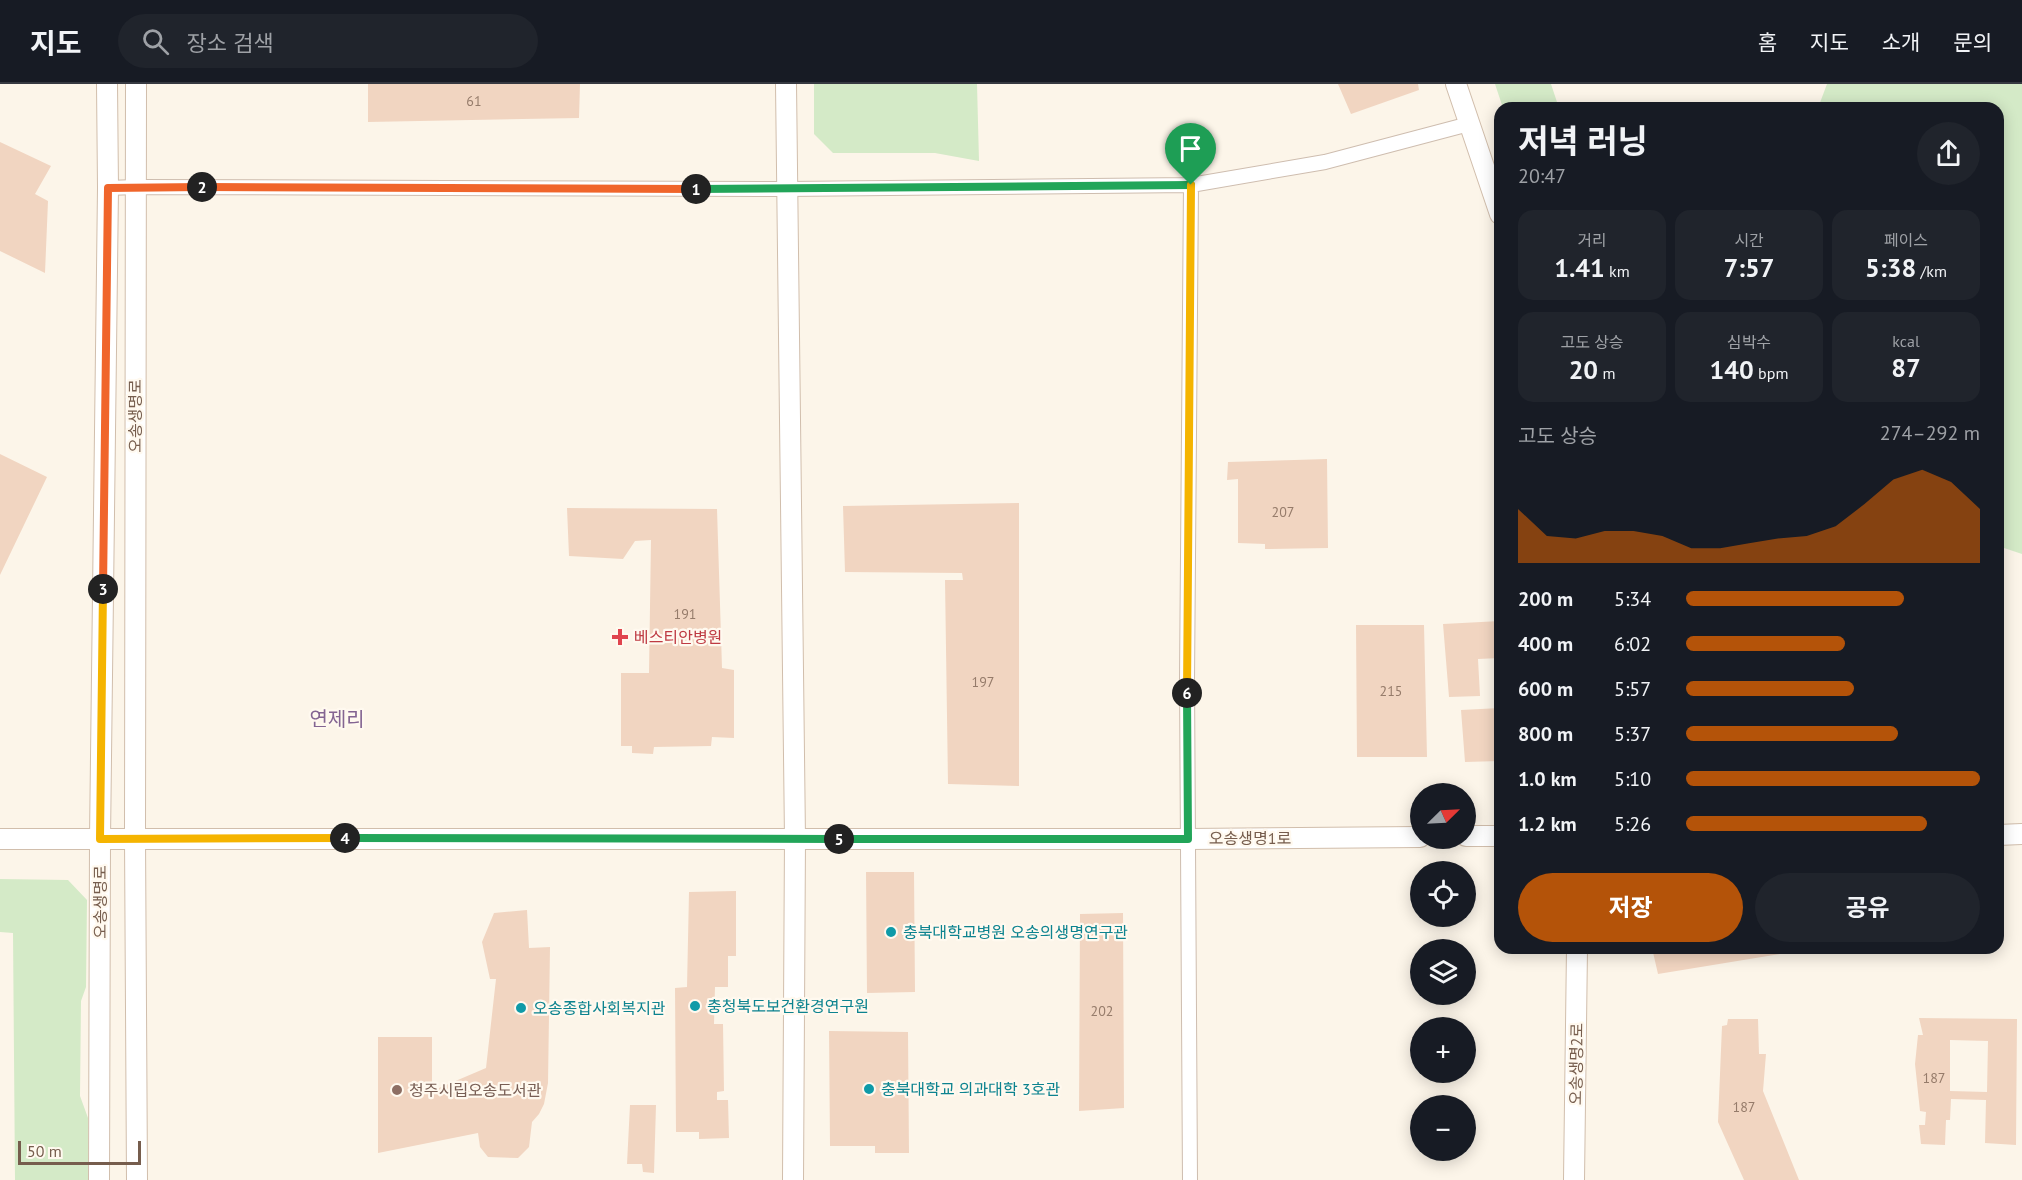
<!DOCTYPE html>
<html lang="ko">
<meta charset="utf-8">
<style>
:root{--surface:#171b24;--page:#20242c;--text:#f1f3f6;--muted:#9ea1a6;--line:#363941;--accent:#b45309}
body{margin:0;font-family:"PT Sans","Noto Sans KR",sans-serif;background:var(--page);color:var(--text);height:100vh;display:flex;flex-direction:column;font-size:22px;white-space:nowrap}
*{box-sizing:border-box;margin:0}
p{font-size:20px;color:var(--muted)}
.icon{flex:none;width:33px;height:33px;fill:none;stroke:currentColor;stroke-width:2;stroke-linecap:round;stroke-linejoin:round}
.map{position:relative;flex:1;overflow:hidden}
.drawer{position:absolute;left:1494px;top:18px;width:510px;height:852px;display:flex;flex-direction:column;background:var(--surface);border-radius:18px;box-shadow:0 3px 15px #0003}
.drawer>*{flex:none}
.needle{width:39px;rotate:66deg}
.tools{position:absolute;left:1410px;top:699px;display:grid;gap:12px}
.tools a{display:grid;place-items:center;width:66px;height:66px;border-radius:50%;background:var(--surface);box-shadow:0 3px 15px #0003;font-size:30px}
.scale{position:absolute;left:18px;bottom:15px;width:123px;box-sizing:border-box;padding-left:6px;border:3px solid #765d4d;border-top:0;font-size:16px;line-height:21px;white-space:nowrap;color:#765d4d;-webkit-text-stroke:4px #fff9ef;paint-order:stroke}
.pin{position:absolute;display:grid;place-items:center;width:51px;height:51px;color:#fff;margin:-62px -26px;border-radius:50% 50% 50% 0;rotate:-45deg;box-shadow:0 0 6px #0007}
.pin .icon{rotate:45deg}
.km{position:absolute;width:30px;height:30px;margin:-15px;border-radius:50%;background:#222;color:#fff;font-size:16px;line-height:30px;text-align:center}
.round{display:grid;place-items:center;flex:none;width:63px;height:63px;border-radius:32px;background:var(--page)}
.overview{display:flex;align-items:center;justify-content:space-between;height:102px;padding:0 24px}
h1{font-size:33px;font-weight:700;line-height:45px}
.figures{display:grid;grid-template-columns:repeat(3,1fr);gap:9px;height:102px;padding:6px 24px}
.figures div{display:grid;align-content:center;border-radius:15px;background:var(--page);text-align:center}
.figures b{font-size:26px;font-weight:700}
.figures small{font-size:16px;font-weight:400}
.figures p{font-size:16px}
.chart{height:168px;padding:12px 24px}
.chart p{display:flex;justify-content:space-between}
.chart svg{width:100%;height:108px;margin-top:6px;fill:var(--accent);opacity:.7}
.cta{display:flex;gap:12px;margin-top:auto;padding:12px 24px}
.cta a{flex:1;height:69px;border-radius:36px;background:var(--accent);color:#fff;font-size:24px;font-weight:700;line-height:69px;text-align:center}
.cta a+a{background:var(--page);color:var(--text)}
ul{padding:0 24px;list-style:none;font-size:20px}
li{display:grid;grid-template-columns:96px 72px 1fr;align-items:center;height:45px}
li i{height:15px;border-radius:8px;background:var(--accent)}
header{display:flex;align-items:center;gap:36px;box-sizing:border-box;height:84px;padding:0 30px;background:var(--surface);border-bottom:2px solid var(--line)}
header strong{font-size:28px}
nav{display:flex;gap:33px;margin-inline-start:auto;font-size:21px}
.search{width:420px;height:54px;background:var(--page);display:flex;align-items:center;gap:15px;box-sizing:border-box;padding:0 21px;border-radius:33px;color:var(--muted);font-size:22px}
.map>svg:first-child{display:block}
.green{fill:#d4eac7}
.building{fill:#f1d5c1;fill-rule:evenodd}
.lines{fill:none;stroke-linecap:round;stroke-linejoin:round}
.street-casing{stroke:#cebdaf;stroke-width:16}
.secondary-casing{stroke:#d1beac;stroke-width:22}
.street{stroke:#fff;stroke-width:14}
.secondary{stroke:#fff;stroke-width:20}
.split-1-casing{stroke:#fff;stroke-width:12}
.split-2-casing{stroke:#fff;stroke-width:12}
.split-3-casing{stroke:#fff;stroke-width:12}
.split-4-casing{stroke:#fff;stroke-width:12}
.split-5-casing{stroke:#fff;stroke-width:12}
.split-6-casing{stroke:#fff;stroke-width:12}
.split-7-casing{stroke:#fff;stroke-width:12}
.split-1{stroke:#22a559;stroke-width:8}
.split-2{stroke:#f0652b;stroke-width:8}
.split-3{stroke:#f0652b;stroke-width:8}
.split-4{stroke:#f5b400;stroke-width:8}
.split-5{stroke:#22a559;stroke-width:8}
.split-6{stroke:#22a559;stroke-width:8}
.split-7{stroke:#f5b400;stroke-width:8}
.health-dot{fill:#e0444e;stroke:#fff9ef;stroke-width:2}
.culture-dot{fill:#0f9aa8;stroke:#fff9ef;stroke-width:2}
.education-dot{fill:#8d6e63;stroke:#fff9ef;stroke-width:2}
.labels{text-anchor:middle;stroke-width:4.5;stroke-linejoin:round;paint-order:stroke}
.number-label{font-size:14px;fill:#957b6a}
.street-label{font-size:16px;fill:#765d4d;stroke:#fff9ef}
.health-label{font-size:16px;fill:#be3a42;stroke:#fff9ef;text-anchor:start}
.culture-label{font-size:16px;fill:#0d838f;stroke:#fff9ef;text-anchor:start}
.education-label{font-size:16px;fill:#785e54;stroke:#fff9ef;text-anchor:start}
.quarter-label{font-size:20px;fill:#846592;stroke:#fff9ef}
</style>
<header>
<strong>지도</strong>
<div class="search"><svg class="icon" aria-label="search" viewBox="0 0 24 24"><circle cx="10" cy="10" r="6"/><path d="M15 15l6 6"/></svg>장소 검색</div>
<nav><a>홈</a><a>지도</a><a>소개</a><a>문의</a></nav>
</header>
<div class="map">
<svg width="2022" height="1096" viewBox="0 0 2022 1096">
<rect width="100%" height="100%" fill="#fcf5e9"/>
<path class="green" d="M814,0H977L979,77L935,69H833L814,50Z
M1495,0H1551L1559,24H1503Z
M1827,0H2022V470L1998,462V24H1818Z
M0,795L68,796L87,816L86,903L81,917L80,1012L88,1034V1096H15L13,849L0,848Z"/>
<path class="building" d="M368,0H580L579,34L368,38Z
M1338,0H1418L1419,6L1351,30Z
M0,58L51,82L35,110L48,117L45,189L0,167Z
M0,370L47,393L0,491Z
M1327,375L1328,464L1265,465V460L1238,459V395L1227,396L1228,378Z
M1019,419V702L948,700L945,496H963L962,489L845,488L843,422Z
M567,424L717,425L722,584L734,586V654L712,653L711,662L654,663L653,670L632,669V662H621V589H649L651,456L635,457L623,475L569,472Z
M1500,537V574L1478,575L1480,612L1449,613L1443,540Z
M1356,541H1424L1427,673H1357Z
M1500,624V677L1465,678L1461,626Z
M866,788H914L915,908L867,909Z
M736,807V872H728V903H715L714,940H723L724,1007L717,1008V1016H728L729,1054L699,1055V1048H676L675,904L687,903L689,808Z
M527,826L529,864L550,863L548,999L544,1020L539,1030L532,1038L529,1063L518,1074L488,1073L480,1063L478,1049L378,1069V953H432V1007L486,984L496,895H490L482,858L494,829Z
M1123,829L1124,1024L1079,1027L1080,830Z
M1652,864H1778L1780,870L1658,890Z
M1919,934L2017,935L2016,1061L1985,1059L1986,1016L1951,1015L1950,1036H1946L1945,1061L1921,1060L1919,1041H1925L1926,1028L1920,1027L1915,980L1918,951H1923ZM1950,956L1988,957L1987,1008L1950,1007Z
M1728,935H1758L1759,970H1766L1763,1007L1799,1096H1744L1718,1038L1722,942L1727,941Z
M829,947L908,948L909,1069H875V1062H830Z
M630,1021H656L654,1089L643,1088L642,1080H627Z"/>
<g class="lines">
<defs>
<path id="street" d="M108,104L136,103L786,105L1191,101L1325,78L1469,40
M1190,1096L1187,596L1191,101"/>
<path id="secondary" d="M136,0L135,754L137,1096
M786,0L795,755L793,1096
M1456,0L1500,130
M1998,751L2022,750
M1466,752H1500
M0,755H1188L1420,753
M99,1096L100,755L108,104L107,0
M1574,1096L1577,864"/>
</defs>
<use href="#street" class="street-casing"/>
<use href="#secondary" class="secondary-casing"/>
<use href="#street" class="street"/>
<use href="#secondary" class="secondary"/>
</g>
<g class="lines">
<defs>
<path id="split-1" d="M696,105L1191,101"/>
<path id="split-2" d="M202,103L696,105"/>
<path id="split-3" d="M103,505L108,104L202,103"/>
<path id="split-4" d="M103,505L100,755L345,754"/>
<path id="split-5" d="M345,754L839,755"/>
<path id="split-6" d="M839,755H1188L1187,609"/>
<path id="split-7" d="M1187,609L1191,101"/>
</defs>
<use href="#split-1" class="split-1-casing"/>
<use href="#split-2" class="split-2-casing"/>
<use href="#split-3" class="split-3-casing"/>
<use href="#split-4" class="split-4-casing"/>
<use href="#split-5" class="split-5-casing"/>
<use href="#split-6" class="split-6-casing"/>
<use href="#split-7" class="split-7-casing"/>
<use href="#split-1" class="split-1"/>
<use href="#split-2" class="split-2"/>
<use href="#split-3" class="split-3"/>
<use href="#split-4" class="split-4"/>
<use href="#split-5" class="split-5"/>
<use href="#split-6" class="split-6"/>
<use href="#split-7" class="split-7"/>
</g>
<path class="health-dot" d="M617 544h6v6h6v6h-6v6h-6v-6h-6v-6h6z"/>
<g class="culture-dot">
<circle cx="891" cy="848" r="6"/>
<circle cx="695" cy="922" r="6"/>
<circle cx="521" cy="924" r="6"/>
<circle cx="869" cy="1005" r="6"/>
</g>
<circle class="education-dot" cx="397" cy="1006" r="6"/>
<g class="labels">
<g class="number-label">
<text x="474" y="22">61</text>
<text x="1283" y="433">207</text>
<text x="685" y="535">191</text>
<text x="983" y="603">197</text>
<text x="1391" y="612">215</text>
<text x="1102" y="932">202</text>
<text x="1934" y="999">187</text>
<text x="1744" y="1028">187</text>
</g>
<g class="street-label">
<text transform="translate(135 332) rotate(-90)" y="6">오송생명로</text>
<text x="1250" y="760">오송생명1로</text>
<text transform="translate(100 818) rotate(-90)" y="6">오송생명로</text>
<text transform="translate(1576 980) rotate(-89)" y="6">오송생명2로</text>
</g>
<g class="health-label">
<text x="634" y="559">베스티안병원</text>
</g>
<g class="culture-label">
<text x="903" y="854">충북대학교병원 오송의생명연구관</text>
<text x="707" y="928">충청북도보건환경연구원</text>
<text x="533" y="930">오송종합사회복지관</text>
<text x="881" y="1011">충북대학교 의과대학 3호관</text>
</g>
<g class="education-label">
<text x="409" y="1012">청주시립오송도서관</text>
</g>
<g class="quarter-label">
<text x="337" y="642">연제리</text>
</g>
</g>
</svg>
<div class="tools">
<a><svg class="needle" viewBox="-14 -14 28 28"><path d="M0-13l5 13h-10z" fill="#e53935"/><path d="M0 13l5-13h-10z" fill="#9ea1a6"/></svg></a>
<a><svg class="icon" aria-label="locate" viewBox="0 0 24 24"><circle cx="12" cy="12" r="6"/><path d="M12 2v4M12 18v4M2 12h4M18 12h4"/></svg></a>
<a><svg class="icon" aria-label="layers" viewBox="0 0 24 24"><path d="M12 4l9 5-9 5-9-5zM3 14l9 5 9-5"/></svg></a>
<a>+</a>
<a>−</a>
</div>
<div class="scale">50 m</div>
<div class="pin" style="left:1191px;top:101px;background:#1e9e55"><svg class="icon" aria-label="arrive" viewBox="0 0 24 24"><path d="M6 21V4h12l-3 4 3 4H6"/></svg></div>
<b class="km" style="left:696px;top:105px">1</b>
<b class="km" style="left:202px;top:103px">2</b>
<b class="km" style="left:103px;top:505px">3</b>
<b class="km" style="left:345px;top:754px">4</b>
<b class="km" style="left:839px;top:755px">5</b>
<b class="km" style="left:1187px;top:609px">6</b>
<section class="drawer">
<div class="overview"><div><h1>저녁 러닝</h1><p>20:47</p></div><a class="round"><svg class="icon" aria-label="share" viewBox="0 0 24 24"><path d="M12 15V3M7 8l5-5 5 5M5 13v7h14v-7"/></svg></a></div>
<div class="figures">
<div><p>거리</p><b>1.41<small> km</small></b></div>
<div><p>시간</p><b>7:57</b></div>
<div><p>페이스</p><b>5:38<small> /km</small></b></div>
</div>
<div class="figures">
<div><p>고도 상승</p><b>20<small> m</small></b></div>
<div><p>심박수</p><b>140<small> bpm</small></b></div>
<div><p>kcal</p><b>87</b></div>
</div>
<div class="chart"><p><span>고도 상승</span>274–292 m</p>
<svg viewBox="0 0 160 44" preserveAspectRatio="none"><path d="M0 44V22L10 33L20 34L30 31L40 31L50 33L60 38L70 38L80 36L90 34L100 33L110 29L120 20L130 10L140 6L150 11L160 22V44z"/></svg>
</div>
<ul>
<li><b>200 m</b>5:34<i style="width:74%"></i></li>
<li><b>400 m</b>6:02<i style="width:54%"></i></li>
<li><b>600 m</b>5:57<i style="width:57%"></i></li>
<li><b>800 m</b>5:37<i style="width:72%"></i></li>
<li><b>1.0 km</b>5:10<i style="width:100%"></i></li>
<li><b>1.2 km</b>5:26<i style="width:82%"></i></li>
</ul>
<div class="cta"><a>저장</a><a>공유</a></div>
</section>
</div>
